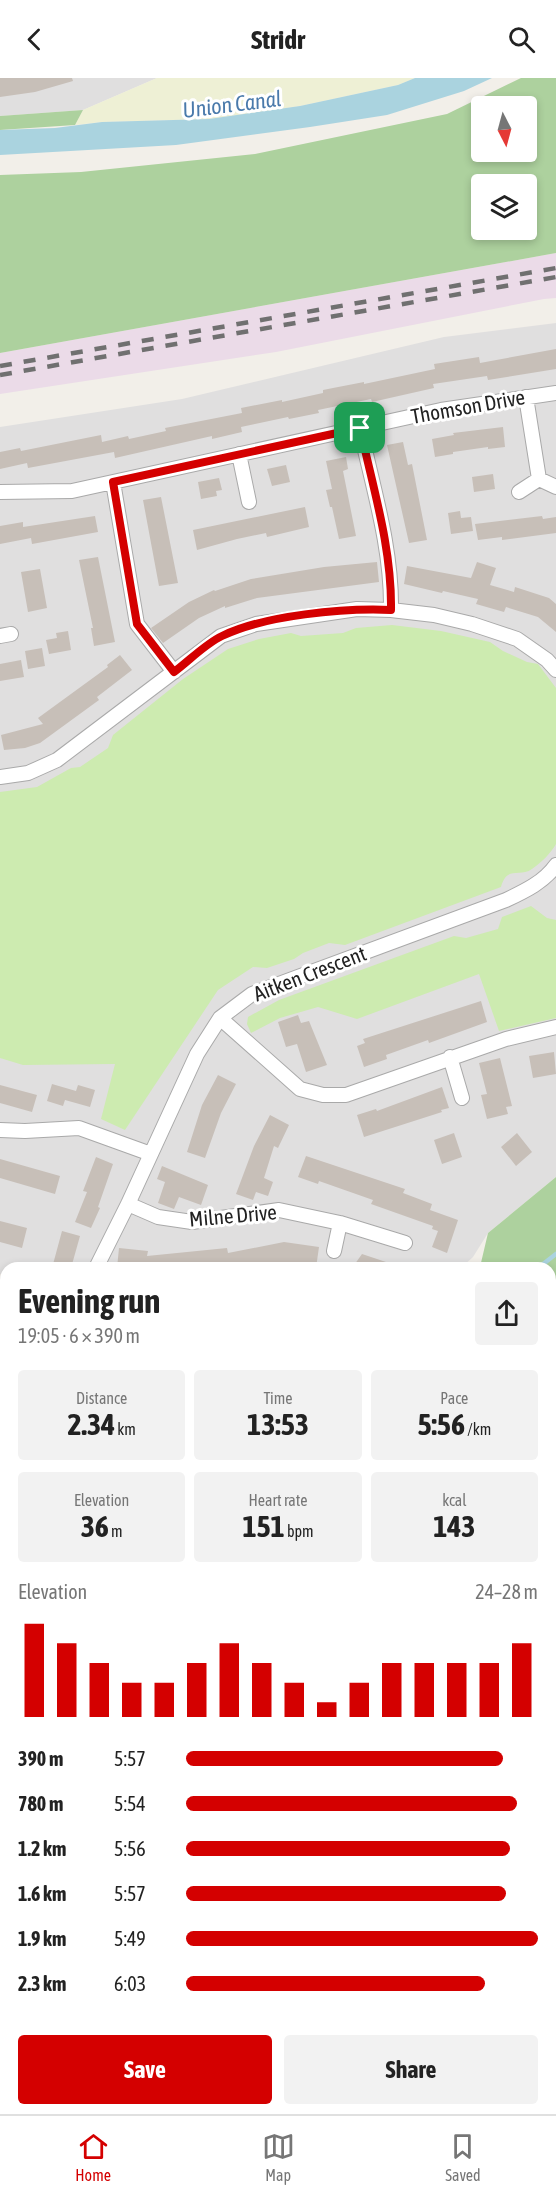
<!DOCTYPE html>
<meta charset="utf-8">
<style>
:root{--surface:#fff;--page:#f2f2f2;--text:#222;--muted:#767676;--line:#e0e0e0;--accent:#d40000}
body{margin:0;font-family:"Asap Condensed",sans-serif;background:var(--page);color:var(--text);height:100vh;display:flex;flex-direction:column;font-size:22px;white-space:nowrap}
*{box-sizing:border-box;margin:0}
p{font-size:20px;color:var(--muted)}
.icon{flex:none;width:33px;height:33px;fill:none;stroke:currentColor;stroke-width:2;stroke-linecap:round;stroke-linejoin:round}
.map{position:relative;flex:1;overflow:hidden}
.drawer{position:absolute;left:0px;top:1184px;width:556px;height:854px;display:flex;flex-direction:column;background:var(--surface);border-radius:18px 18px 0 0;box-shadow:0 3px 9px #0003}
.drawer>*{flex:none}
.needle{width:39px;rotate:174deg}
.tools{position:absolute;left:471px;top:18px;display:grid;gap:12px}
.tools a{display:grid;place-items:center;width:66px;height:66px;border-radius:6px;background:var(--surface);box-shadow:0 3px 9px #0003;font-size:30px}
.pin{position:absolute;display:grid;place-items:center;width:51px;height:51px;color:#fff;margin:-26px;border-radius:12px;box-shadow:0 3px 9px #0006}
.round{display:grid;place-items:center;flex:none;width:63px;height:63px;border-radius:6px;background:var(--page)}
.summary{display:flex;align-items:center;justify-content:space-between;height:102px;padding:0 18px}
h1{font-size:33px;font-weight:700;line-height:45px}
.metrics{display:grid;grid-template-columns:repeat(3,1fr);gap:9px;height:102px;padding:6px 18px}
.metrics div{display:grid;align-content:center;border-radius:6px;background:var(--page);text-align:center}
.metrics b{font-size:30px;font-weight:700}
.metrics small{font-size:16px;font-weight:400}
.metrics p{font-size:16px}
.chart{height:168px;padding:12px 18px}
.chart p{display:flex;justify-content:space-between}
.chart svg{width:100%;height:108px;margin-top:6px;stroke:var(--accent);stroke-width:6}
.action{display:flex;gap:12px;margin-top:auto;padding:12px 18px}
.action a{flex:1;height:69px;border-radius:6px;background:var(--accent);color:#fff;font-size:24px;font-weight:700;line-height:69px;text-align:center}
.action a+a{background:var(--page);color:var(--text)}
ul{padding:0 18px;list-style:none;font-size:20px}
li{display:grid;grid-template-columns:96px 72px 1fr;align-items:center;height:45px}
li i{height:15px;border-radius:8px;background:var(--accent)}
header{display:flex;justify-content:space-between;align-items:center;height:78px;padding:0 18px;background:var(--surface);font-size:27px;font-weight:700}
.dock{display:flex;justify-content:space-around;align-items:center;height:84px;border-top:2px solid var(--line);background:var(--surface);font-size:16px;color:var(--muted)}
.dock a{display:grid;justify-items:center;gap:3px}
.dock .active{color:var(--accent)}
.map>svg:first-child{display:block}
.residential{fill:#e0dfdf}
.industrial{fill:#ebdbe8}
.farmland{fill:#eef0d5}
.grass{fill:#cdebb0}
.forest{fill:#add19e;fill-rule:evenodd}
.water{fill:#aad3df}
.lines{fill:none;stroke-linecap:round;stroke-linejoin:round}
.stream{stroke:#aad3df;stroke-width:4.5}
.building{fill:#c7bfb8}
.street-casing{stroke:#a9a9a9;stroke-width:16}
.secondary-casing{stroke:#707d05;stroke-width:22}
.street{stroke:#fff;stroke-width:14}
.secondary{stroke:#f7fabf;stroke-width:20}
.rail{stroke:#707070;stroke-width:4.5;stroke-dasharray:12 12;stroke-linecap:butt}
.route-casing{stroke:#fff;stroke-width:12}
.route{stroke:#d40000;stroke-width:8}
.labels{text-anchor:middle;stroke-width:6;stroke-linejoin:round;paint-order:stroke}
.street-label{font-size:21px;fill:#222;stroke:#fff}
.water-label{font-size:22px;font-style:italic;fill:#4a7aab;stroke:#fff}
</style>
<header><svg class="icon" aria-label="back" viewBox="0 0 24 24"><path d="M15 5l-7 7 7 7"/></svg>Stridr<svg class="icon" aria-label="search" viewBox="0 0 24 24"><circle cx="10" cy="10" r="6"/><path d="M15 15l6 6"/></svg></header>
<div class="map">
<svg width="556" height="2036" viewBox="0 0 556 2036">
<rect width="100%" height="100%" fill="#f2efe9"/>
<path class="residential" d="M0,0H157L83,32L0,38Z
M556,245V1099L488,1155L473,1179L462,1189L6,1190V1198L0,1196V349L182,321L444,259Z
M0,1256L6,1258V1511L0,1512Z
M0,1753L6,1757V2031H138L140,2036H0Z"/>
<path class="industrial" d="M556,175V220L544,221L276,274L0,316V275Z"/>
<path class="farmland" d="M157,0H415L398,7L300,28L209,41L102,44L75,47L83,32Z"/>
<path class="grass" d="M392,547L441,553L490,564L503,573L527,584L538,586L556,610V766C551,775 541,785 532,791C519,800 507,787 501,809L345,867L329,865L303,875L294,881L267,890L253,889L218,912L125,1052L101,1041L115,986L23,987L0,980V714L37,709L71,690L80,689L108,670L113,657L183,601L228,571L259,561L291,555L301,558L343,555L356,550Z
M531,828L547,840L556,842V940L499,953L479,896L357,941L318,929L280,940L251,955L247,946L248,939L279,922L454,858L466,860L498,851L502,839Z
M556,1222V1373L550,1368V1225Z
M556,1517V1658L551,1661L550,1521Z"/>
<path class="forest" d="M521,0H556V175L0,275V97L81,94L255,76L447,36ZM482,28H526V74H482ZM482,106H526V152H482Z
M83,32L75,47L0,52V38Z
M556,1099V1222L551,1225L550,1190L480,1189L488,1155Z
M556,1658V2036H341V2031H550V1661Z"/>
<path class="water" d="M415,0H492L464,13L387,37L310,49L176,67L0,77V52L55,50L102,44L209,41L300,28L398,7Z"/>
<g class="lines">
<path class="stream" d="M538,1190L556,1176"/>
</g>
<path class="building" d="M0,0H72L73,3L35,14L0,19Z
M556,271V291L488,302L487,298L433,306L434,310L372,324L371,321L318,332L319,335L289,341L288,339L255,346L241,349L242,354L212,361V358L115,380L114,374L28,390L27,385L0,391V374L20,370L21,373L101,357L102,364L128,358L129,361L166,353L165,350L242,335L241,330L282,322V324L323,315V312L333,310L364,304V306L435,291L434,286L479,279L480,285Z
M503,349L505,369L488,371V369L453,374V376L435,379L432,361L454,357L453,355Z
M403,364L408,387L412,386L427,462L409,465L387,367Z
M346,379L348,391L343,393L356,458L339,461L332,429H330L326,412L332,411L326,383Z
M286,387L290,404L272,408L267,391Z
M493,396L495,411L474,414L472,399Z
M219,400L222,412L216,413L217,418L201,421L198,404Z
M161,419L178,505L159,508L143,422Z
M305,429L309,449L267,459L266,455L237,461L197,472L193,452Z
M460,433L461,440L471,439L473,453L451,456L448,435Z
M95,438L98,454L32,466L31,460L0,466V448L23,444V449Z
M542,438L543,441L556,439V455L502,462V459L478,462L475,446Z
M98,479L115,564L94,568L91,550H93L79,482Z
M377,484L379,504L257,520L225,530V528L199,540L163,565L151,550L189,524L214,512L215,513L251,501L324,489Z
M477,484L496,490L490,507L514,514L515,509L549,520L556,526V554L538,539L506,529L504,534L476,526L478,521L443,513L442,515L404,506L407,488L471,500Z
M40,491L47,530L28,534L21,494Z
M68,553L71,572L49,576L46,562L57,560L56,555Z
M42,570L45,588L28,591L25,573Z
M120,577L132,592L97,619L99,622L40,665L25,670L4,672L1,657L43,646L38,640L108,589L107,587Z
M21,582L24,599L0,603V586Z
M481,923L487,944L429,965L428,962L386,977L387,981L364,989L357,968L365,965L363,961Z
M298,937L301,945L309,943L327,987L306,994L297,966L286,969L278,944Z
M554,974L556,996L533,1000L529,978Z
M500,980L512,1028L506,1029L508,1036L487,1041L481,1017L487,1016L479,985Z
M218,997L236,1006L221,1035L205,1080L187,1074L202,1027Z
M52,1006L76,1013L78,1007L95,1012L90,1029L65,1022L63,1028L47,1023Z
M0,1007L37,1017L32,1034L0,1025Z
M442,1009L449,1030L441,1032L442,1034L364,1059L357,1037L376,1031L377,1033Z
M270,1037L289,1047L278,1070L274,1068L264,1100L273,1104L268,1118L256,1114L253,1122L236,1116L254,1068Z
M454,1055L462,1079L442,1086L434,1062Z
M517,1055L532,1074L516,1088L501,1069Z
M306,1078L405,1111L403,1115L432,1126L430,1132L458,1142L447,1175L432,1169L438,1153L432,1151L433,1148L371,1126L373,1122L319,1103L318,1106L298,1099Z
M96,1079L113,1086L98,1129L100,1130L91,1150L75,1144L87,1114L83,1113Z
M0,1081L60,1098L55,1116L0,1100Z
M162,1088L208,1107L201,1127L179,1119L174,1131L158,1125L165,1104L157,1101Z
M0,1143L27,1150L22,1170L0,1164Z
M62,1153L80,1158L71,1190H52Z
M284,1164L319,1169L316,1190L282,1187L265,1190H234V1187L216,1190H117L119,1170L148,1173L147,1178L227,1170L228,1175Z
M362,1176L395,1187V1190H352Z"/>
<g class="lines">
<defs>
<path id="street" d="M526,319L539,401
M360,350C373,410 392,470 391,532
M239,376L249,424
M0,414L72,413L113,404
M519,414L539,401L556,409
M0,558L11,556
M174,594L137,546L113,404L441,332L556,315
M0,699L28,695L57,682L221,558L256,546L357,531L391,532L434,537L472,546L517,561L547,582L556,592
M220,940L300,1011L323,1017H346L506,961L556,949
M450,979L462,1020
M0,1052L25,1053L79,1050L151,1076
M128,1126L158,1139L192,1144L279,1132L340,1145L405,1165
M334,1173L340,1145
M96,1190L128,1126L197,976L220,940L252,916L506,822C525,813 544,804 556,787
M0,1330L6,1332
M0,1770L6,1773
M0,1987L6,1990
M125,2031L126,2036"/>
<path id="secondary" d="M0,1214L6,1215
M550,1406L556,1412
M550,1477L556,1471
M0,1641L6,1647
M156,2031L159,2036
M233,2036L234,2031"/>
</defs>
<use href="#street" class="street-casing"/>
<use href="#secondary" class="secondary-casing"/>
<use href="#street" class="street"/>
<use href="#secondary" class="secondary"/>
<path class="rail" d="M0,288L556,190
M0,297L556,199
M0,1580L6,1586
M0,1594L6,1599
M287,2031L289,2036
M298,2031L299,2036"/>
</g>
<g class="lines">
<defs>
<path id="route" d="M360,350C373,410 392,470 391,532C344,530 265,537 222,558C205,566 189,583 174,594L137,546L113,404Z"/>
</defs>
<use href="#route" class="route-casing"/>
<use href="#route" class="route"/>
</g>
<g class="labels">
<g class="street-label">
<text transform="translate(468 329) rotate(-10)" y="7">Thomson Drive</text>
<text transform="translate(310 896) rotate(-21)" y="7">Aitken Crescent</text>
<text transform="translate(233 1138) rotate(-5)" y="7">Milne Drive</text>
</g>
<g class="water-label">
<text transform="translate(232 26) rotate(-7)" y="8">Union Canal</text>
</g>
</g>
</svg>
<div class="tools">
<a><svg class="needle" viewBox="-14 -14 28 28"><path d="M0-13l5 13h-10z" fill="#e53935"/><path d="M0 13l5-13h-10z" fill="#767676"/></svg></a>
<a><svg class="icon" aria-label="layers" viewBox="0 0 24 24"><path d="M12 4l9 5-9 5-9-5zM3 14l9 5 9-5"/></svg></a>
</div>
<div class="pin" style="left:360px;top:350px;background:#1e9e55"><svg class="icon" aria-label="arrive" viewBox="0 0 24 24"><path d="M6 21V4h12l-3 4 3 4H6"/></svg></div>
<section class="drawer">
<div class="summary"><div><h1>Evening run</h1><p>19:05 · 6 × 390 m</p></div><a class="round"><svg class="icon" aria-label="share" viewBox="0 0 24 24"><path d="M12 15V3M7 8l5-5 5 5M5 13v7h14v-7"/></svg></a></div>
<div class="metrics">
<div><p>Distance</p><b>2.34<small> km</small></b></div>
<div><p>Time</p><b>13:53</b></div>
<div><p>Pace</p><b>5:56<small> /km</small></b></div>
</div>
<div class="metrics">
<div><p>Elevation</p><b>36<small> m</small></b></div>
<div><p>Heart rate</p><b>151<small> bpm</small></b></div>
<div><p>kcal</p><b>143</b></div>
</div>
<div class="chart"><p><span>Elevation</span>24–28 m</p>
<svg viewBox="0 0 160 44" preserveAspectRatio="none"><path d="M5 44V6M15 44V14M25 44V22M35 44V30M45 44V30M55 44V22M65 44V14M75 44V22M85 44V30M95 44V38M105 44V30M115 44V22M125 44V22M135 44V22M145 44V22M155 44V14"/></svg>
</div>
<ul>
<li><b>390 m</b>5:57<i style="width:90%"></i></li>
<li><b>780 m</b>5:54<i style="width:94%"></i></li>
<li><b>1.2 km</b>5:56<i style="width:92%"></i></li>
<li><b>1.6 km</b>5:57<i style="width:91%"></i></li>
<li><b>1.9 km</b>5:49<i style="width:100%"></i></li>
<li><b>2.3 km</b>6:03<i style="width:85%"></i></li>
</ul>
<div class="action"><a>Save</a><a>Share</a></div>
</section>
</div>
<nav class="dock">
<a class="active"><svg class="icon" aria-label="home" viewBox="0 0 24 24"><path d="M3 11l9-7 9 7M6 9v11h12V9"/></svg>Home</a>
<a><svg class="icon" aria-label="map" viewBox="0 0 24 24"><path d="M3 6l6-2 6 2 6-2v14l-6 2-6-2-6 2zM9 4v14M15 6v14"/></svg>Map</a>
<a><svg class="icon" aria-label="saved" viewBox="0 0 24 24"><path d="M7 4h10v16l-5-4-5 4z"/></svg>Saved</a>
</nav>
